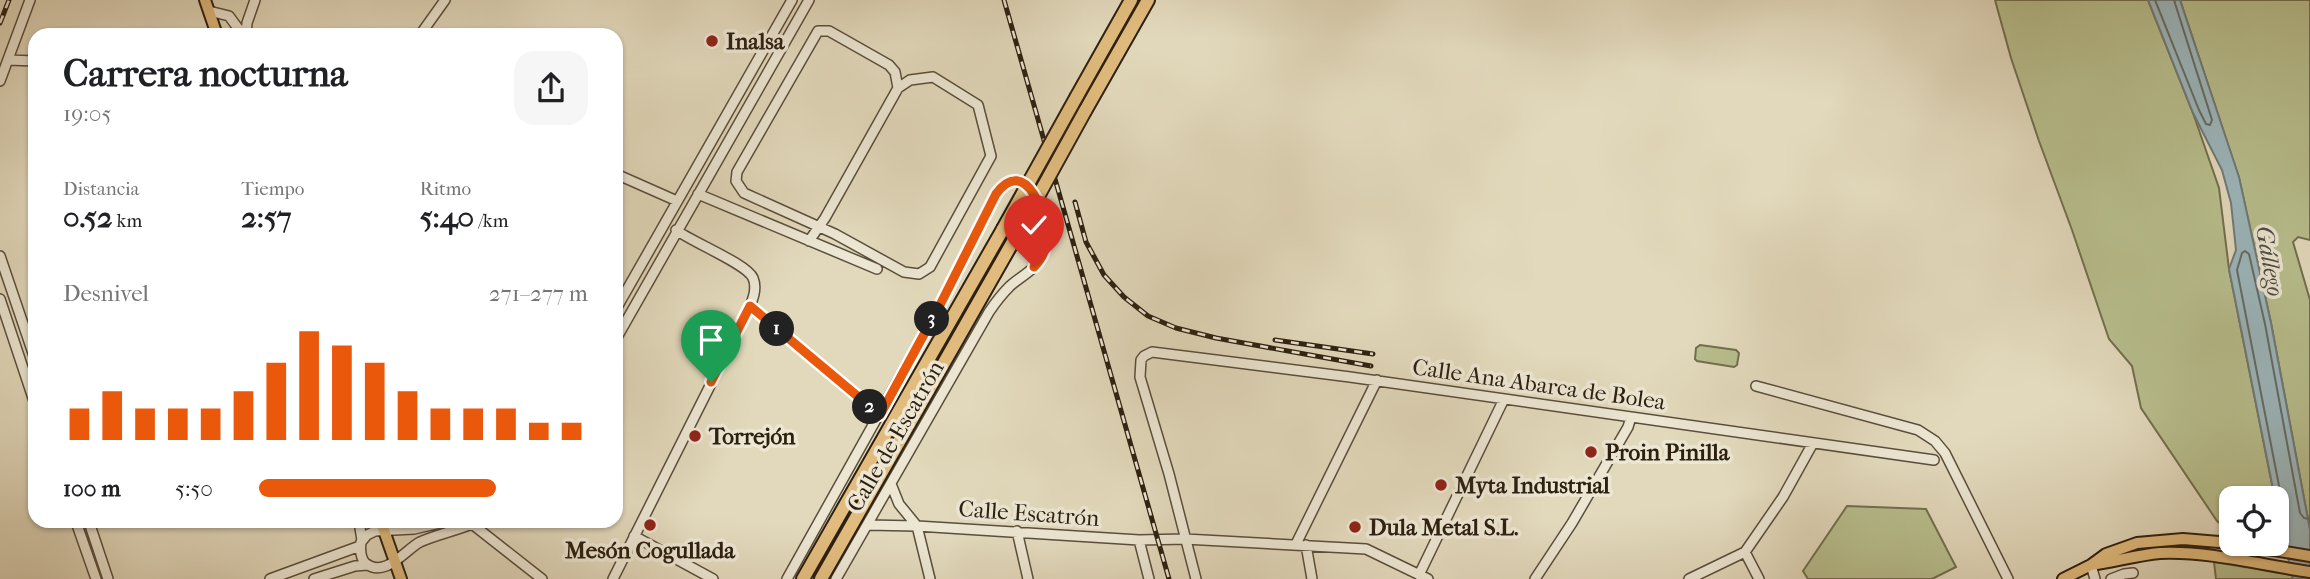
<!DOCTYPE html>
<html lang="es">
<meta charset="utf-8">
<style>
:root{--surface:#fff;--page:#f6f6f6;--text:#202124;--muted:#757577;--accent:#ea580c}
body{margin:0;font-family:"IM FELL French Canon",serif;background:var(--page);color:var(--text);height:100vh;display:flex;flex-direction:column;font-size:26px;white-space:nowrap}
*{box-sizing:border-box;margin:0}
p{font-size:23px;color:var(--muted)}
.icon{flex:none;width:38px;height:38px;fill:none;stroke:currentColor;stroke-width:2;stroke-linecap:round;stroke-linejoin:round}
.map{position:relative;flex:1;overflow:hidden}
.details{position:absolute;left:28px;top:28px;width:595px;height:500px;display:flex;flex-direction:column;background:var(--surface);border-radius:21px;box-shadow:0 2px 5px #0004}
.details>*{flex:none}
.buttons{position:absolute;left:2219px;top:486px;display:grid;gap:14px}
.buttons a{display:grid;place-items:center;width:70px;height:70px;border-radius:14px;background:var(--surface);box-shadow:0 2px 5px #0004;font-size:35px}
.pin{position:absolute;display:grid;place-items:center;width:60px;height:60px;color:#fff;margin:-72px -30px;border-radius:50% 50% 50% 0;rotate:-45deg;box-shadow:0 0 7px #0007}
.pin .icon{rotate:45deg}
.km{position:absolute;width:35px;height:35px;margin:-18px;border-radius:50%;background:#222;color:#fff;font-size:19px;line-height:35px;text-align:center}
.round{display:grid;place-items:center;flex:none;width:74px;height:74px;border-radius:21px;background:var(--page)}
.headline{display:flex;align-items:center;justify-content:space-between;height:119px;padding:0 35px}
h1{font-size:38px;font-weight:700;line-height:52px}
.figures{display:grid;grid-template-columns:repeat(3,1fr);gap:10px;height:119px;padding:7px 35px}
.figures div{display:grid;align-content:center}
.figures b{font-size:30px;font-weight:700}
.figures small{font-size:19px;font-weight:400}
.figures p{font-size:19px}
.chart{height:196px;padding:14px 35px}
.chart p{display:flex;justify-content:space-between}
.chart svg{width:100%;height:126px;margin-top:7px;stroke:var(--accent);stroke-width:6}
ul{padding:0 35px;list-style:none;font-size:23px}
li{display:grid;grid-template-columns:112px 84px 1fr;align-items:center;height:52px}
li i{height:18px;border-radius:9px;background:var(--accent)}
.map>svg:first-child{display:block}
.green{fill:#b8be8d;stroke:#726f4f;stroke-width:2}
.water{fill:#9cb7bd;stroke:#707b78;stroke-width:2}
.lines{fill:none;stroke-linecap:round;stroke-linejoin:round}
.shore{stroke:#646c67;stroke-width:2}
.minor-casing{stroke:#5a4e3c;stroke-width:12}
.major-casing{stroke:#2d2011;stroke-width:14}
.highway-casing{stroke:#2d2011;stroke-width:16}
.minor{stroke:#ece6d3;stroke-width:9}
.major{stroke:#e1bc7e;stroke-width:10}
.highway{stroke:#e1bc7e;stroke-width:12}
.rail-casing{stroke:#2d2011;stroke-width:5}
.rail{stroke:#ece6d3;stroke-width:2.5;stroke-dasharray:8;stroke-linecap:butt}
.highway-bridge-casing{stroke:#2d2011;stroke-width:16;stroke-linecap:butt}
.highway-bridge{stroke:#e1bc7e;stroke-width:12}
.route-casing{stroke:#fff;stroke-width:14}
.route{stroke:#ea580c;stroke-width:9}
.poi-dot{fill:#8f2418;stroke:#ece6d3;stroke-width:2.5}
.labels{text-anchor:middle;stroke-width:7;stroke-linejoin:round;paint-order:stroke}
.poi-label{font-size:23px;font-weight:bold;fill:#2d2011;stroke:#ece6d3;text-anchor:start}
.street-label{font-size:23px;fill:#2d2011;stroke:#ece6d3}
.water-label{font-size:24px;font-style:italic;fill:#4e4d45;stroke:#ece6d3}
</style>
<div class="map">
<svg width="2310" height="579" viewBox="0 0 2310 579">
<rect width="100%" height="100%" fill="#e2d9bc"/>
<filter id="stains"><feTurbulence type="fractalNoise" baseFrequency=".00286" numOctaves="4"/><feColorMatrix values="0 0 0 0 .2 0 0 0 0 .09 0 0 0 0 .02 0 0 0 .5 -.17"/></filter>
<radialGradient id="worn" r=".72"><stop offset=".6" stop-color="#630" stop-opacity="0"/><stop offset="1" stop-color="#630" stop-opacity=".3"/></radialGradient>
<path class="green" d="M1995,0H2148L2193,113L2219,188L2229,269L2275,499H2231V532L2217,521L2141,408L2132,366L2109,339L2072,230L2039,141L2011,58Z
M2180,0H2310V240L2298,237L2293,242L2310,300V530L2271,323L2239,178Z
M1700,345L1736,350L1739,353L1737,365L1734,367L1697,361L1695,359L1696,348Z
M1847,506L1926,509L1956,567L1932,579H1808L1803,571Z
M2214,562L2292,575L2293,579H2216Z"/>
<path class="water" d="M2148,0H2180L2239,177L2271,323L2310,530V579H2293L2281,527L2277,499H2275L2229,269L2236,250L2231,203L2222,170L2193,113Z"/>
<g class="lines">
<path class="shore" d="M2155,0L2199,110L2206,124L2210,125L2212,120L2174,0
M2277,505L2281,501V496L2237,270L2242,253L2245,251L2249,254L2265,324L2300,513L2304,518L2310,519"/>
<defs>
<path id="minor" d="M209,11L229,16L243,35
M246,35L247,23L255,0
M420,35L445,0
M8,60L35,61
M0,81L30,0
M616,174L677,201
M698,194L877,269
M809,241L825,218L898,88L910,80L933,77L978,105L991,156L930,267L919,274L904,272L835,234L744,193L736,181L737,172L818,31H829L889,65L895,72L898,88
M0,256L35,359
M0,299L35,404
M750,306L879,415
M616,309L792,0
M616,339L809,0
M1756,386L1918,430L1935,441L1945,453L2008,579
M891,484L899,504L917,526L930,579
M76,522L96,579
M89,522L108,579
M359,522L362,540
M444,522L414,529L375,531L367,535L361,542C360,550 360,557 365,563C385,579 405,550 420,542C438,534 459,530 477,522
M472,524L542,579
M867,525L917,526L1139,540L1185,539L1366,549L1428,579
M1017,531L1028,579
M634,536L713,579
M1139,540L1149,579
M1296,544L1377,380
M1306,545L1312,579
M1745,552L1759,579
M2091,565L2095,579
M1419,575L1504,399
M270,579L360,546
M314,579L355,566L367,565
M613,579L750,306C754,297 757,287 753,278C747,264 692,242 676,230
M787,579L940,305L996,194C1028,150 1052,227 1044,252C1039,268 1021,276 1010,286C1002,294 995,303 989,312L836,579
M1196,579L1169,474L1140,377L1141,360L1144,356L1152,352L1350,377L1934,460
M1535,579L1572,523L1628,427L1631,417
M1689,579L1745,552L1783,497L1813,443
M2111,579L2124,574L2133,573"/>
<path id="major" d="M205,0L217,35
M381,522L401,579
M2237,544L2310,556
M2091,565C2114,562 2137,555 2160,553C2210,551 2262,565 2310,572
M2063,579L2091,565L2106,554L2137,543L2183,539L2231,543"/>
<path id="highway" d="M1077,96L1131,0
M1085,111L1148,0
M803,579L1003,229
M821,579L1015,238"/>
</defs>
<use href="#minor" class="minor-casing"/>
<use href="#major" class="major-casing"/>
<use href="#highway" class="highway-casing"/>
<use href="#minor" class="minor"/>
<use href="#major" class="major"/>
<use href="#highway" class="highway"/>
<defs>
<path id="rail" d="M1004,0L1169,579
M0,23L9,0
M1075,202L1086,242L1104,275L1124,297L1148,316L1176,328L1216,338L1371,366
M1275,340L1373,354"/>
</defs>
<use href="#rail" class="rail-casing"/>
<use href="#rail" class="rail"/>
<defs>
<path id="highway-bridge" d="M1003,229L1077,96
M1015,238L1085,111"/>
</defs>
<use href="#highway-bridge" class="highway-bridge-casing"/>
<use href="#highway-bridge" class="highway-bridge"/>
</g>
<g class="lines">
<defs>
<path id="route" d="M711,382L750,306L880,415L940,305L996,194C1026,153 1049,218 1046,243C1045,253 1041,260 1034,267"/>
</defs>
<use href="#route" class="route-casing"/>
<use href="#route" class="route"/>
</g>
<g class="poi-dot">
<circle cx="712" cy="41" r="7"/>
<circle cx="695" cy="436" r="7"/>
<circle cx="1591" cy="452" r="7"/>
<circle cx="1441" cy="485" r="7"/>
<circle cx="650" cy="525" r="7"/>
<circle cx="1355" cy="527" r="7"/>
</g>
<g class="labels">
<g class="poi-label">
<text x="726" y="49">Inalsa</text>
<text x="709" y="444">Torrejón</text>
<text x="1605" y="460">Proin Pinilla</text>
<text x="1455" y="493">Myta Industrial</text>
<text x="1369" y="535">Dula Metal S.L.</text>
<text x="650" y="558" text-anchor="middle">Mesón Cogullada</text>
</g>
<g class="street-label">
<text transform="translate(1539 384) rotate(8)" y="8">Calle Ana Abarca de Bolea</text>
<text transform="translate(895 436) rotate(-60)" y="8">Calle de Escatrón</text>
<text transform="translate(1029 513) rotate(4)" y="8">Calle Escatrón</text>
</g>
<g class="water-label">
<text transform="translate(2270 261) rotate(80)" y="8">Gállego</text>
</g>
</g>
<rect width="100%" height="100%" filter="url(#stains)"/>
<rect width="100%" height="100%" fill="url(#worn)"/>
</svg>
<div class="buttons">
<a><svg class="icon" aria-label="locate" viewBox="0 0 24 24"><circle cx="12" cy="12" r="6"/><path d="M12 2v4M12 18v4M2 12h4M18 12h4"/></svg></a>
</div>
<div class="pin" style="left:711px;top:382px;background:#1e9e55"><svg class="icon" aria-label="arrive" viewBox="0 0 24 24"><path d="M6 21V4h12l-3 4 3 4H6"/></svg></div>
<div class="pin" style="left:1034px;top:267px;background:#d93025"><svg class="icon" aria-label="check" viewBox="0 0 24 24"><path d="M5 12l5 5 9-10"/></svg></div>
<b class="km" style="left:777px;top:329px">1</b>
<b class="km" style="left:870px;top:407px">2</b>
<b class="km" style="left:932px;top:319px">3</b>
<section class="details">
<div class="headline"><div><h1>Carrera nocturna</h1><p>19:05</p></div><a class="round"><svg class="icon" aria-label="share" viewBox="0 0 24 24"><path d="M12 15V3M7 8l5-5 5 5M5 13v7h14v-7"/></svg></a></div>
<div class="figures">
<div><p>Distancia</p><b>0.52<small> km</small></b></div>
<div><p>Tiempo</p><b>2:57</b></div>
<div><p>Ritmo</p><b>5:40<small> /km</small></b></div>
</div>
<div class="chart"><p><span>Desnivel</span>271–277 m</p>
<svg viewBox="0 0 160 44" preserveAspectRatio="none"><path d="M5 44V33M15 44V27M25 44V33M35 44V33M45 44V33M55 44V27M65 44V17M75 44V6M85 44V11M95 44V17M105 44V27M115 44V33M125 44V33M135 44V33M145 44V38M155 44V38"/></svg>
</div>
<ul>
<li><b>100 m</b>5:50<i style="width:72%"></i></li>
</ul>
</section>
</div>
